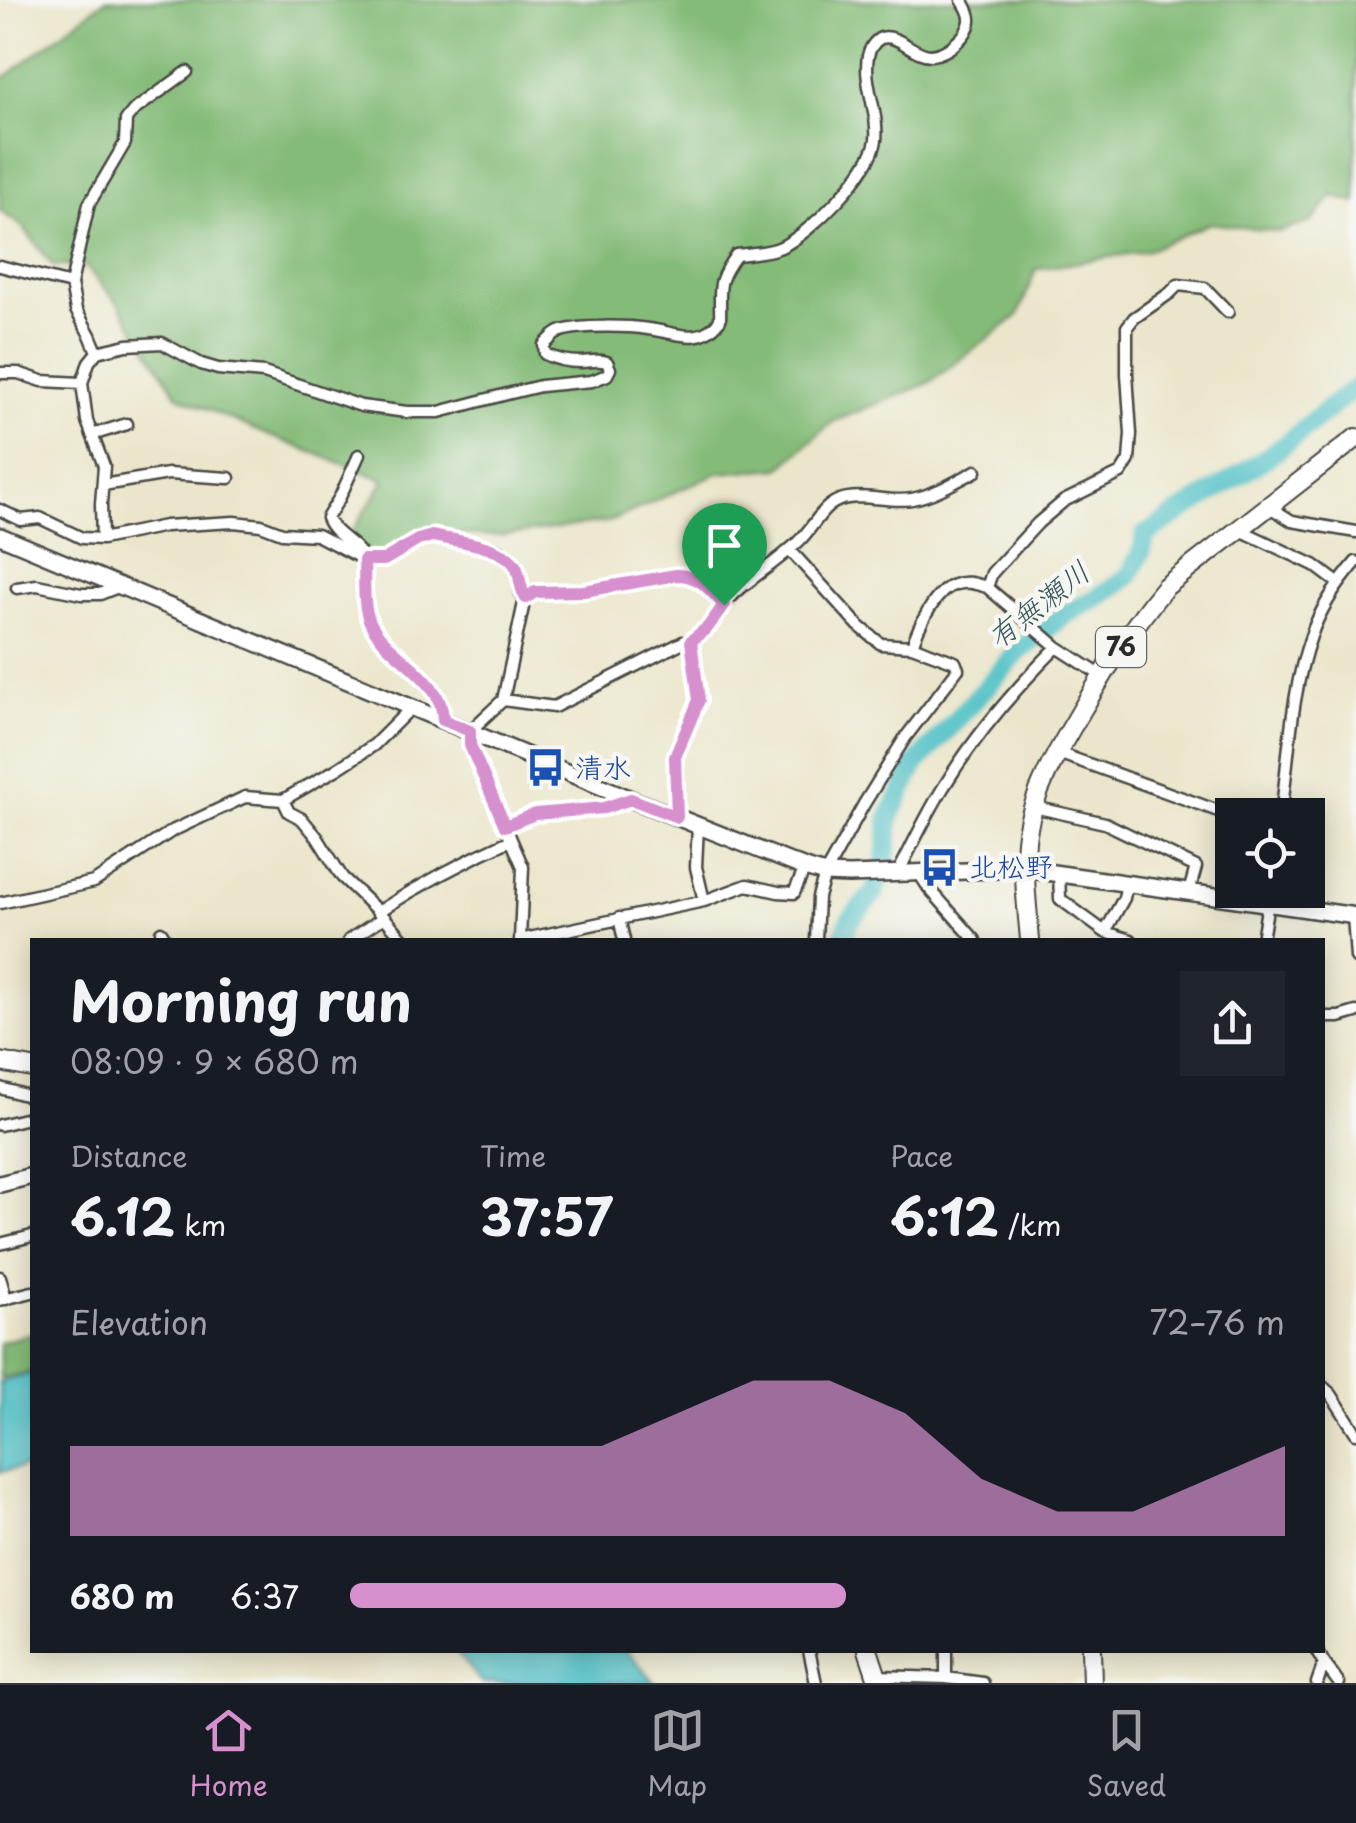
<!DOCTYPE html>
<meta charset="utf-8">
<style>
:root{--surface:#171b24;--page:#20242c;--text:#f1f3f6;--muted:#9ea1a6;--line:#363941;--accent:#d690ce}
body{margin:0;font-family:"Playpen Sans","Klee One",sans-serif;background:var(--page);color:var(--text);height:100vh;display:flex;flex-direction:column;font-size:38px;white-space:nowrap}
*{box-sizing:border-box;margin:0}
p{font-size:32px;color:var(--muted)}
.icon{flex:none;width:55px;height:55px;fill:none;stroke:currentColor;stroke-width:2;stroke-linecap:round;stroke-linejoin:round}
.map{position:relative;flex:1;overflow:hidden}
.panel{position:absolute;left:30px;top:938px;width:1295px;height:715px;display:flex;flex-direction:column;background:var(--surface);border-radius:0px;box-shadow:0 5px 25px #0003}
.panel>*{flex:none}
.controls{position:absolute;left:1215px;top:798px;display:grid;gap:20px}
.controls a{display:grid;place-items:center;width:110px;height:110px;border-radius:0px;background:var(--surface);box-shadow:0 5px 25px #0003;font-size:50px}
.pin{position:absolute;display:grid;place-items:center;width:85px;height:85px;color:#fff;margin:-102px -42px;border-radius:50% 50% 50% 0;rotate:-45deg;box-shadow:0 0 10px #0007}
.pin .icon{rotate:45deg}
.round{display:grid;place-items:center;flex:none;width:105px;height:105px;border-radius:0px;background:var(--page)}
.summary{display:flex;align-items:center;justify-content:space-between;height:170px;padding:0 40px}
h1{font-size:55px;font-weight:700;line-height:75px}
.metrics{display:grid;grid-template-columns:repeat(3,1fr);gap:15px;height:170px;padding:10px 40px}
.metrics div{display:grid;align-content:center}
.metrics b{font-size:50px;font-weight:700}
.metrics small{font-size:28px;font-weight:400}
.metrics p{font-size:28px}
.chart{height:280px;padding:20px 40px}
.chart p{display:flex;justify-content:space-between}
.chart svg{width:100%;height:180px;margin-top:10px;fill:var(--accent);opacity:.7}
ul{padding:0 40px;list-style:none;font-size:32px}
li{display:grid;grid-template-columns:160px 120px 1fr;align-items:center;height:75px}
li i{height:25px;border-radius:12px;background:var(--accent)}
.tab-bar{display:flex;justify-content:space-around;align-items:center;height:140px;border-top:2px solid var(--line);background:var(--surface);font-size:28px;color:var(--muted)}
.tab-bar a{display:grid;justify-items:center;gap:5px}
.tab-bar .on{color:var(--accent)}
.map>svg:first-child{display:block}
.forest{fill:#84bb78;stroke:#587352;stroke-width:2.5}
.water{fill:#54c2c8;stroke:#40767a;stroke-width:2.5}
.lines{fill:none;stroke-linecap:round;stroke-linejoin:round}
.river{stroke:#54c2c8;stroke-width:20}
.street-casing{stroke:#484743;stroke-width:15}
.secondary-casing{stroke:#484743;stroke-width:20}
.primary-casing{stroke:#484743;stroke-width:22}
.street{stroke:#fff;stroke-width:10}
.secondary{stroke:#fff;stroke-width:15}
.primary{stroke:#fff;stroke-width:18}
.route-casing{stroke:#fff;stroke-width:20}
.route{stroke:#d690ce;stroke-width:12}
.labels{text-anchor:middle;stroke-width:9;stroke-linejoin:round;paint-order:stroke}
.shield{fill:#f6f6f2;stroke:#686867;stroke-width:2.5}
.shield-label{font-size:25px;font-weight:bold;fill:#2b2b2b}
.transit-label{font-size:28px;fill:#164399;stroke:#f6f6f2;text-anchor:start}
.water-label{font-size:30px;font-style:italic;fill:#37585a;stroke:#f6f6f2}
</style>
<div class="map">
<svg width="1356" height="1683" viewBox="0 0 1356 1683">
<rect width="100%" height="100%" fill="#f6f6f2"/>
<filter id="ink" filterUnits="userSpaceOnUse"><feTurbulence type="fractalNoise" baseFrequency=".01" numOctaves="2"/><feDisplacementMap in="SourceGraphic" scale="20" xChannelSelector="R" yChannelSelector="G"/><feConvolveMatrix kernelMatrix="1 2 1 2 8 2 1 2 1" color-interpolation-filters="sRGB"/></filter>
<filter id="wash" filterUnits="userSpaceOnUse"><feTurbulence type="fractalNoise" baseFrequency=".0048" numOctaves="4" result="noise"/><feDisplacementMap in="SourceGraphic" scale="40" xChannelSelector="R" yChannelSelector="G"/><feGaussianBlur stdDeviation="2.25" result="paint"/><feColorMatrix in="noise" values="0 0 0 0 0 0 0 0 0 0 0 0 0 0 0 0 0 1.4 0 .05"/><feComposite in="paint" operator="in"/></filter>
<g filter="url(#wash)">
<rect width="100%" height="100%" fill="#ebe6cb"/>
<path class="forest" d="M105,0H1356V203L1333,196L1311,222L1279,232L1210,223L1146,251L1036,269L1018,316L929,383L832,422L780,468L717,473L611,521L500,536L432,533L395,550L372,558L349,536L385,480L260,432L178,396L119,304L85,266H53L22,226L0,211V79L8,75Z
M32,1333V1372L0,1378V1343Z"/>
<path class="water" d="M32,1373V1466L0,1472V1382Z
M455,1650H627L655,1683H482Z"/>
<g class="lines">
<path class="river" d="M842,940L850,920L874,893L886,859L890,816L915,765L1020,650L1066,614L1095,599L1129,576L1142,550L1145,535C1188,506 1233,481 1276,451C1304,431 1328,407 1356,388"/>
</g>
</g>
<g filter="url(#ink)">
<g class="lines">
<defs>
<path id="street" d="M0,266L71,284
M97,352L90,335L76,310L71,284L89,204L125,143L126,120L133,111L187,72
M0,373H18L42,381L82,383L89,362L97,352L127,345L162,343L201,364L218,369L264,373L361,406L407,412H439L507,394L540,386L592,381L607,375L610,369L607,362C596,359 591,362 580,362C568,362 555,359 545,354L544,345C550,340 554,333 562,331C580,325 628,326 648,329C676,332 699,347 720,320C721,287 715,284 736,255C750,253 768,253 781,247C810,234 872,171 876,140C879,112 863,84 868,56C869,50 874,41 881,38C898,33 913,55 931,55C946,54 968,37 970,21C971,14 966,6 962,0
M82,383L87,421L104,466L101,504L102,539
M92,435L127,424
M359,455L340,497L327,518C334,536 356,542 365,560C365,578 362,605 370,622C387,658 443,676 443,720
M103,485L168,474L229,478
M1268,506L1292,521L1356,532
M0,510L21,520L40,518L82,538L102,539L165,526L234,522L261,525L282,533L317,535L365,560H384L418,540L432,536L499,550L516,565L521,594L525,598L535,592L584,591L676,575C700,575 708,588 724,605
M1238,529L1314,565L1338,583
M790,550L858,625L881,644L912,646C918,628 935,591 954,585C965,580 976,584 987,587
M17,588L37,585L81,594H100L120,586
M525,598L503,700L470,731V745L523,867L520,940L704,901L747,885L778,892L794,893L805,868
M1102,676L1057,647L987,587L992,573L1038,523L1064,501L1121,473L1129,460L1131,434L1127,374V327L1134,318L1170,293L1178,285L1205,288L1228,312
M503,700L554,707L683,642C702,640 711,621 722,607C743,581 775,565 799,541C810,531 817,516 829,506C850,488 887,504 912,499C936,494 955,482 976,471
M1058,753L1232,816
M283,800L337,769L374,745L412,707
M1034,807L1105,823L1196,867L1189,892
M1281,815C1289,756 1291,692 1311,636C1320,609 1338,583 1356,562
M677,817L675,757L699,700L691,641
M698,825L696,867L704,901
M505,826L535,814L604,808L630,799
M1059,872L1060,899L1105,932L1131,940
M898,873C913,844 927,813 945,785C976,734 1015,689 1057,647
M919,873L928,887L975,940
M0,903L94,882L172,831L245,797L283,800L289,812L302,819L317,837L342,877L384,917L349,940
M378,912C421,884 464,861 511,840
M1353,916L1356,958
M384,917L404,940
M619,918L624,940
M161,932L166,940
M1105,932L1124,898L1127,883
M816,940L818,897L825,874L864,804L905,738L958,669L955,662L912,646
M1262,940L1270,890
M1322,1017H1339L1356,1012
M0,1088L32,1097
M0,1125L32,1117
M0,1244L32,1236
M0,1277L6,1299
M0,1300L32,1292
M1322,1386L1331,1394L1356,1433
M809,1650L816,1683
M1317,1650L1324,1663L1317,1683
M1324,1663L1339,1683
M877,1676L946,1678L983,1683
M946,1678V1650"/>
<path id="secondary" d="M0,536L631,799L805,868L825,874L849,875L1025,869L1356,916
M0,1184L32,1176"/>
<path id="primary" d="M1030,940C1027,905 1022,868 1027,833C1034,788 1061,746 1083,708C1108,666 1134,624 1165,587L1356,438
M0,1062L32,1068
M868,1650L879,1683
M1091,1650L1092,1683"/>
</defs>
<use href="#street" class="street-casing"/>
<use href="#secondary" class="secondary-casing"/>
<use href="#primary" class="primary-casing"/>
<use href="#street" class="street"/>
<use href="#secondary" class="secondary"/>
<use href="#primary" class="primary"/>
</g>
</g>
<g class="lines" filter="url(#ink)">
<defs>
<path id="route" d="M432,536C454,541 505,545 516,567C521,577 519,588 526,598L535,592L584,591L676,575C700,575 708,588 724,605L708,627L691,641L699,700L675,757L677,817L631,799L604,808L535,814L505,826L470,745V731L443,720C443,676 387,658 370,622C362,605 365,578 364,560H384L418,540Z"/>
</defs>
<use href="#route" class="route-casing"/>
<use href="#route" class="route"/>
</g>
<defs>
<symbol id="bus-bare" viewBox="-9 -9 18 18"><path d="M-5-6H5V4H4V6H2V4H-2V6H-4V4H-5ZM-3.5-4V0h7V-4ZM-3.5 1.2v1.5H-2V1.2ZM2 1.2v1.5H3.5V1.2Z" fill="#1a4fb4" stroke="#f6f6f2" stroke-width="2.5" paint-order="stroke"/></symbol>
</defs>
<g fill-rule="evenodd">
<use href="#bus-bare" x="518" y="740" width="55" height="55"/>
<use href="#bus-bare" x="912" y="840" width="55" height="55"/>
</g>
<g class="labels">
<rect class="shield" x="1096" y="627" width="50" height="40" rx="8"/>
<g class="shield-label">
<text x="1121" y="656">76</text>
</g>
<g class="transit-label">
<text x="575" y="778">清水</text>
<text x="969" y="877">北松野</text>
</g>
<g class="water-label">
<text transform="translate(1039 605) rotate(-38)" y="10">有無瀬川</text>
</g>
</g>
</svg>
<div class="controls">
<a><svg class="icon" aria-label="locate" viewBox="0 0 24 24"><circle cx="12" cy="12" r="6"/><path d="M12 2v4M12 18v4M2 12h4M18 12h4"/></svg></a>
</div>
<div class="pin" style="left:724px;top:605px;background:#1e9e55"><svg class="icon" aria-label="arrive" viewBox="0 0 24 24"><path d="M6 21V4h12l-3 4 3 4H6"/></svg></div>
<section class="panel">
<div class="summary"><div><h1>Morning run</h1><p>08:09 · 9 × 680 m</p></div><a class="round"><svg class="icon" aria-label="share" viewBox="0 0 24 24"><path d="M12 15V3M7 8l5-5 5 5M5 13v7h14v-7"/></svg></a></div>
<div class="metrics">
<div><p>Distance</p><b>6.12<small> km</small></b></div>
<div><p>Time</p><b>37:57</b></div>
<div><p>Pace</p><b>6:12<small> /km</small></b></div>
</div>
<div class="chart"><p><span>Elevation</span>72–76 m</p>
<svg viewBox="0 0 160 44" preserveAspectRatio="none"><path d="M0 44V22L10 22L20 22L30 22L40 22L50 22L60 22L70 22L80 14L90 6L100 6L110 14L120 30L130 38L140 38L150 30L160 22V44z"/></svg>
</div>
<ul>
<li><b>680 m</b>6:37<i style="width:53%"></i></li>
</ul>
</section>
</div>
<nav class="tab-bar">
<a class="on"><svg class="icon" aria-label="home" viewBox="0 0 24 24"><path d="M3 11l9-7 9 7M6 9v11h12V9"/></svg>Home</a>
<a><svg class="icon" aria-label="map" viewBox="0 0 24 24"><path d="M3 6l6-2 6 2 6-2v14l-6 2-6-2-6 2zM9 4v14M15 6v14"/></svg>Map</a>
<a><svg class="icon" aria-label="saved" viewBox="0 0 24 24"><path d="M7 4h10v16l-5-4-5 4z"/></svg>Saved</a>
</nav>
